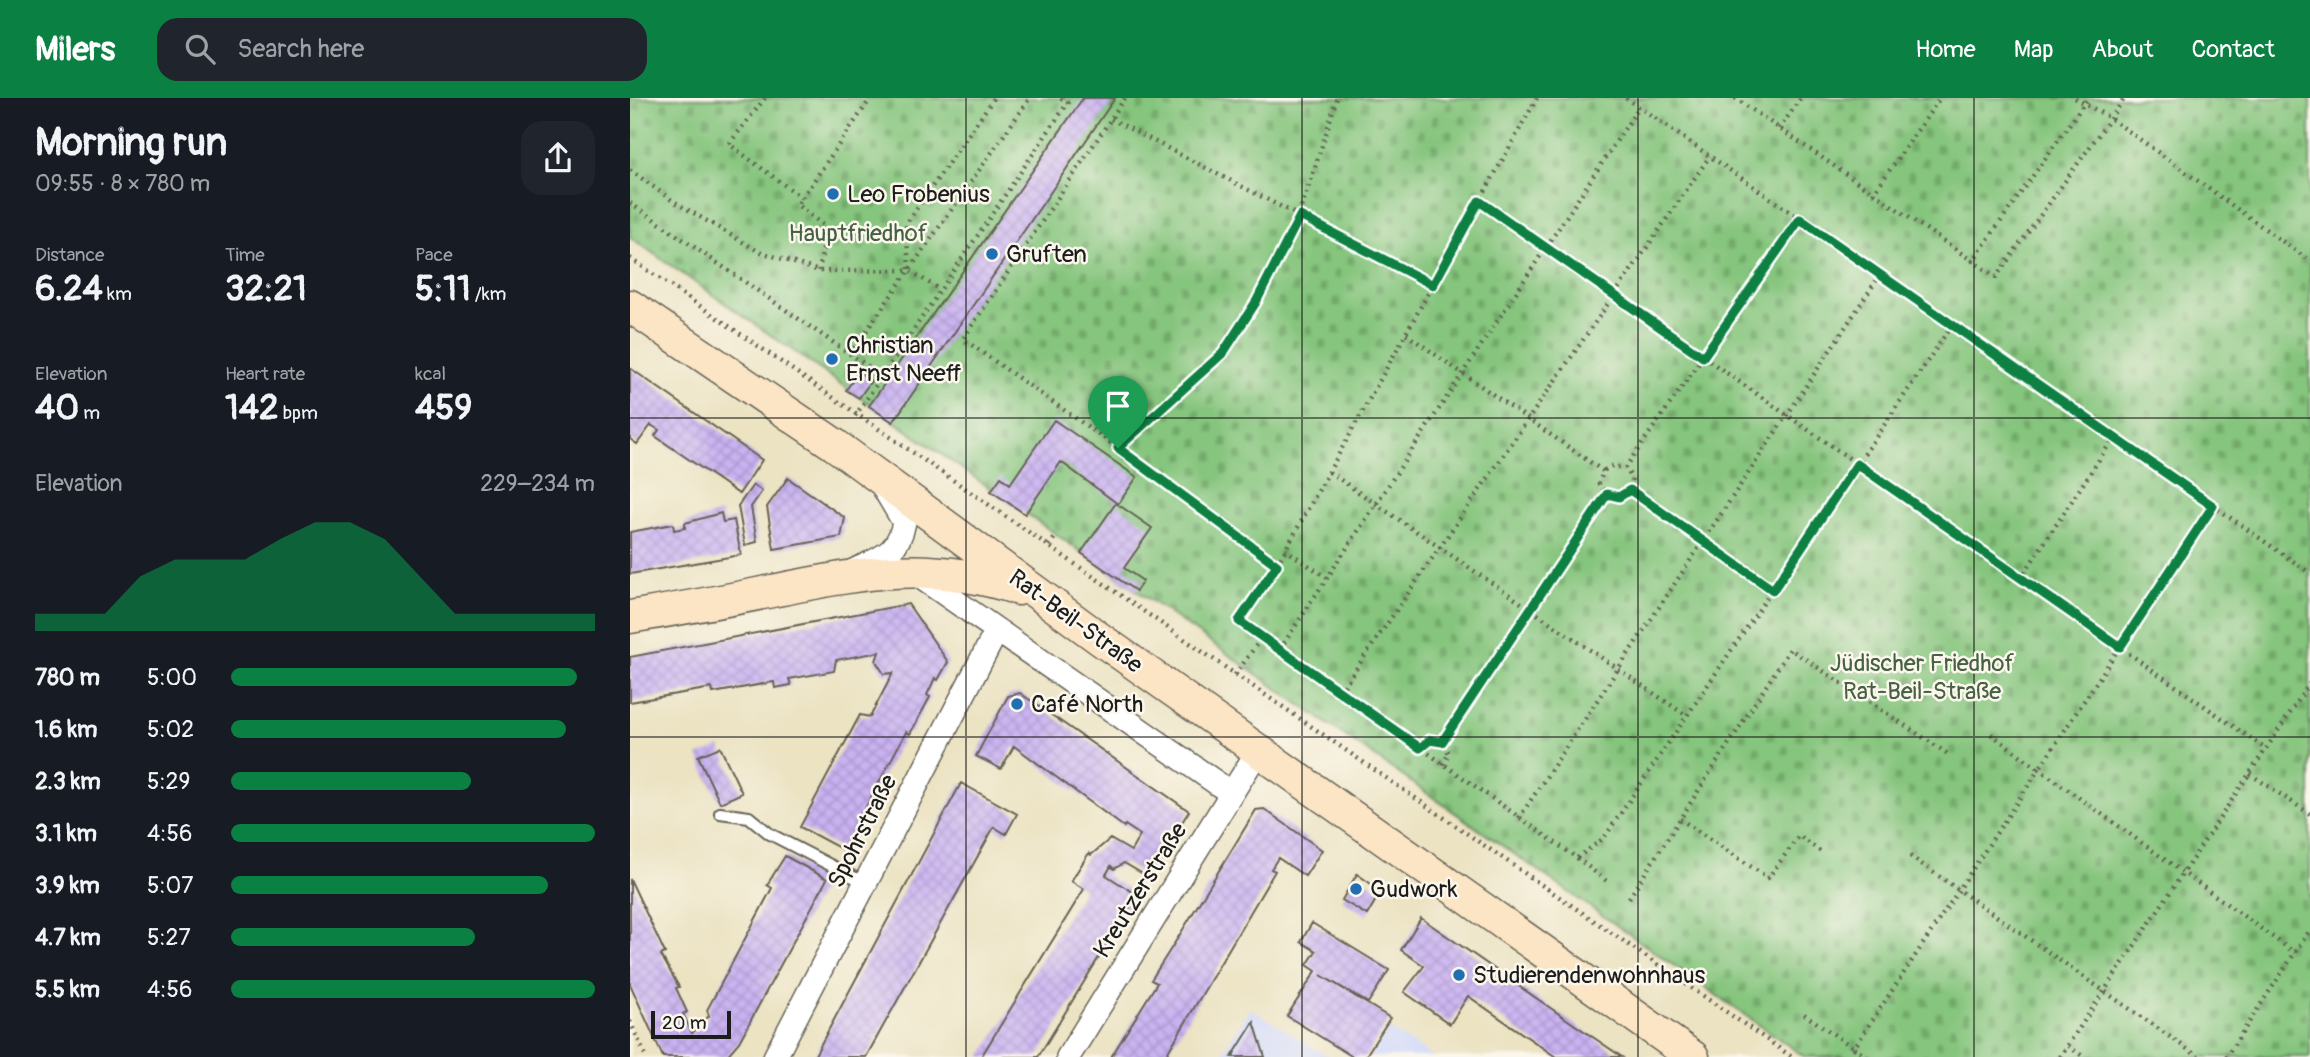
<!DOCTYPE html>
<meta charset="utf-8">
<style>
:root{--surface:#171b24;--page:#20242c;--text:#f1f3f6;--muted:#9ea1a6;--accent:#0b8043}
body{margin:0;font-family:Pangolin,sans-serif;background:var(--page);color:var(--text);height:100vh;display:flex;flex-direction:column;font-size:26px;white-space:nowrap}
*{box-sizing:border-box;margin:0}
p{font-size:23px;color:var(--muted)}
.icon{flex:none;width:38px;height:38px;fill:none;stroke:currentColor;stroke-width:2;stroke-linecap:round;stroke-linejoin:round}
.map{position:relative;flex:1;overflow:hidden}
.sheet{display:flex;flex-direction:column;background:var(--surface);width:630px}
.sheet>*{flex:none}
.scale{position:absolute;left:21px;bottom:18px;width:80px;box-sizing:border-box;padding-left:7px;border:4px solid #1c1c1c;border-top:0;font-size:19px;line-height:24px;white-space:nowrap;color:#1c1c1c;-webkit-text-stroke:5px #fbf7ec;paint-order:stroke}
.pin{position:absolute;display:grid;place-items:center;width:60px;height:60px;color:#fff;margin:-72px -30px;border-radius:50% 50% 50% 0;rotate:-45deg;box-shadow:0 0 7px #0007}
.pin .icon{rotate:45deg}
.round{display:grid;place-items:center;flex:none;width:74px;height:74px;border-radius:21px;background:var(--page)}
.head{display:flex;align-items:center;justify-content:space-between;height:119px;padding:0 35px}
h1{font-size:38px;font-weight:700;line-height:52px}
.figures{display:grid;grid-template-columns:repeat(3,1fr);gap:10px;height:119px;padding:7px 35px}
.figures div{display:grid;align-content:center}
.figures b{font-size:35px;font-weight:700}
.figures small{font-size:19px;font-weight:400}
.figures p{font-size:19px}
.chart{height:196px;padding:14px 35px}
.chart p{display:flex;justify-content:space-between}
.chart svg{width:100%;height:126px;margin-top:7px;fill:var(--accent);opacity:.7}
ul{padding:0 35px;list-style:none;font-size:23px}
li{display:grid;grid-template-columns:112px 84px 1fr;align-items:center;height:52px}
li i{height:18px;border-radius:9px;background:var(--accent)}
header{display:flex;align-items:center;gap:42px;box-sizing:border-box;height:98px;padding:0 35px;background:var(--accent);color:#fff}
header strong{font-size:33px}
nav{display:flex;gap:38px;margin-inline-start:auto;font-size:24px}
.search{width:490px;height:63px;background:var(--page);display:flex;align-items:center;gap:18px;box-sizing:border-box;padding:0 24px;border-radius:21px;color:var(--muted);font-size:26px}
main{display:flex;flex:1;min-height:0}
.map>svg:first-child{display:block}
.built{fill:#d1d9f9}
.cemetery{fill:url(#cemetery-stones);stroke:#50704c;stroke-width:2}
.building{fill:url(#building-cross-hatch)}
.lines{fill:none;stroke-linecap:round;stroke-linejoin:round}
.lane-casing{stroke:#656256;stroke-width:14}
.street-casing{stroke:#656256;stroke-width:26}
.secondary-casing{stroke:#656256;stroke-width:35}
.path{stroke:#656256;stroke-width:4.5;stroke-dasharray:2 5;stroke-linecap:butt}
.lane{stroke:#fff;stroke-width:10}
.street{stroke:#fff;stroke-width:23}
.secondary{stroke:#fce5c4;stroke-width:32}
.route-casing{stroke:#fff;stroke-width:14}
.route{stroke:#0b8043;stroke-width:9}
.grid{fill:none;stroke:#1c1c1c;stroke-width:2;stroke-opacity:0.55}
.poi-dot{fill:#1f6fb2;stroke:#fbf7ec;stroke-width:2.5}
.labels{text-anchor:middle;stroke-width:5;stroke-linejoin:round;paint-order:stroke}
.poi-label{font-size:24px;fill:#1c1c1c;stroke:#fbf7ec;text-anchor:start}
.park-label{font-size:24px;fill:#466043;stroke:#fbf7ec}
.street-label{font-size:24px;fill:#1c1c1c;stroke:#fbf7ec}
</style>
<header>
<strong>Milers</strong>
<div class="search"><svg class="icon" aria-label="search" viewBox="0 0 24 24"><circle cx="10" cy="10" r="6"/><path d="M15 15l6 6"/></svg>Search here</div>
<nav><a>Home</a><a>Map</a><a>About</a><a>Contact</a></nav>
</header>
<main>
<section class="sheet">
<div class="head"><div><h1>Morning run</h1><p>09:55 · 8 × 780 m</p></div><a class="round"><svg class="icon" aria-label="share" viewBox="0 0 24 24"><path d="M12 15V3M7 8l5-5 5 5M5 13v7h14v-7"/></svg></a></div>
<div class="figures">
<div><p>Distance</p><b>6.24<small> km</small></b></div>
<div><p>Time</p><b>32:21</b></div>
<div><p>Pace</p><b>5:11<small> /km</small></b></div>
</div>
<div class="figures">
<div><p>Elevation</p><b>40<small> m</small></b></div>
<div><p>Heart rate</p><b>142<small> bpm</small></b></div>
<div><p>kcal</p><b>459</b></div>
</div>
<div class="chart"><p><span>Elevation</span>229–234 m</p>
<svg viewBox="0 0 160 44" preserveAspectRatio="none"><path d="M0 44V38L10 38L20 38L30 25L40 19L50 19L60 19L70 12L80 6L90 6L100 12L110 25L120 38L130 38L140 38L150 38L160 38V44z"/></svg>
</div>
<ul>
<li><b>780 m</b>5:00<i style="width:95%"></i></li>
<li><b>1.6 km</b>5:02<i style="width:92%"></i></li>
<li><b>2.3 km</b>5:29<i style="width:66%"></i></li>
<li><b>3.1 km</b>4:56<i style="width:100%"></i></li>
<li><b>3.9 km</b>5:07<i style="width:87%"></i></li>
<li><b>4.7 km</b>5:27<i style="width:67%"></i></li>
<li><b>5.5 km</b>4:56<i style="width:100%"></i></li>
</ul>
</section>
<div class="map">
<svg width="1680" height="959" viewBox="0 0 1680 959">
<defs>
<pattern id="cemetery-stones" width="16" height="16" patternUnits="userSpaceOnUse" patternTransform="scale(1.75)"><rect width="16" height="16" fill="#85c57d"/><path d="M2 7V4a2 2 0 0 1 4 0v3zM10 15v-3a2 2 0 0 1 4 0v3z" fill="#72a96b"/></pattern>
<pattern id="building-cross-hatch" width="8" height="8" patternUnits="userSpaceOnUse" patternTransform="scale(1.75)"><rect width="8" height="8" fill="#c9b2f1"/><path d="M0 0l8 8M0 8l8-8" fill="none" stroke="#ac98ce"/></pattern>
</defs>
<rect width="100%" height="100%" fill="#fbf7ec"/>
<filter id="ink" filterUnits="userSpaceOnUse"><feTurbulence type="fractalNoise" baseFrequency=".0143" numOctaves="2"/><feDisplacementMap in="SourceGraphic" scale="14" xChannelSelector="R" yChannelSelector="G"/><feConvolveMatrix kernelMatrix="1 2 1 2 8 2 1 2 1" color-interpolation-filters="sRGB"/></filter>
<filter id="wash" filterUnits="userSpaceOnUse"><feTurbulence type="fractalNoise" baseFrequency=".00686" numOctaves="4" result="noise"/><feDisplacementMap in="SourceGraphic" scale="28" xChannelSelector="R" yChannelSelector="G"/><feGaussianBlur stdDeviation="1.57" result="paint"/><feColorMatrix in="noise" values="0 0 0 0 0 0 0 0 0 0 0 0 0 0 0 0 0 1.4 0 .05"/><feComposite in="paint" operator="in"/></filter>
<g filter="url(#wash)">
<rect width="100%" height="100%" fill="#ece3c3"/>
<path class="built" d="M620,910L699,959H590Z
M759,931L804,959H740Z"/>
<path class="cemetery" d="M0,0H1680V959H1175L0,139Z"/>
<g id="blocks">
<path class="building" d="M453,0H485L263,324L239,308Z
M0,270L132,362L109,396L25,338L29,332L21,327L7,346L0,341Z
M229,274L241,283L229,300L216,292Z
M424,322L507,379L488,406L431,364L395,416L361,393L371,379L380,386Z
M158,380L215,420L211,439L144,451L137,409Z
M123,387L132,393L121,409L127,444L115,447L108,408Z
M486,405L522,430L494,470L513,483L506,493L451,455Z
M91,415L93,424L104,422L111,457L0,476V434L43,426L44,432L55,430V425Z
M278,506L318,564L308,582L305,580L297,597L300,599L280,636L276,634L213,752L170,729L230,617L240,619L263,575L254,576L246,563L249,554L206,562L204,573L159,581L161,587L145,590L144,584L83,595L82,590L0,604V559Z
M390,595L559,713L518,779L494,765L484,771L481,768L476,777L507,797L408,959H351L454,791L441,783L459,755L461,757L480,741L501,753L510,737L495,727L494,729L384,648L371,671L346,658L378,598Z
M90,649L112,695L90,705L68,658Z
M331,685L387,716L376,736L364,729L236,959H184Z
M634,711L692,752L675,778L648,760L641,771L645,773L535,959H481L527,885L521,882L549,838L626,712Z
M155,758L197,781L109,944L96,959H33L0,886V781L35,855L31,857L49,889L46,890L57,914L53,916L62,935L79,918L77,912L142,790L137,787Z
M727,776L751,793L737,817L712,802Z
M791,820L932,918L992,959H926L838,898L820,926L774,894L794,868L771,852Z
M682,825L759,872L738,905L691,877L760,920L735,959H723L657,918L686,873L677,867L686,853L671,844Z
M624,924L635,959H602Z"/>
</g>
</g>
<g filter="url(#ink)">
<use href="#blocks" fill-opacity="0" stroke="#656256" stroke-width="2"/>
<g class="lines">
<defs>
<path id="lane" d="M90,715L119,719L140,736L235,785"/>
<path id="street" d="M223,473C250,460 268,457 274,424L252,387
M282,473L601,695
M145,959L367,532
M438,959L628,653"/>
<path id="secondary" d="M0,208L205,347L470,541L1063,959
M0,519C47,511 95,503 142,493C233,475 297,461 389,491"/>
</defs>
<use href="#lane" class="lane-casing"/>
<use href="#street" class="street-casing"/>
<use href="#secondary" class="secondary-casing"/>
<path class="path" d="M135,0L99,46L172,100
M431,0L438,5
M495,0L333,241L488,350L647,467
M907,0L647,467L609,522L947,760L974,740L1322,227
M996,0L1680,475
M1105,0L1366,179L1495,0
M1445,0L1480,20L1680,163
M481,21L803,187
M1149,31L1171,0
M0,72L43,103L128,153L189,173L279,172L310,192
M1243,96L1310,0
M850,103L1636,651
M0,105L252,278
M0,160L1162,959
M1342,164L1458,0
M279,171L276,126L364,0
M189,173L197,130L167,107L241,0
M776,236L973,373L969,386L977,396L989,399L1000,392L1002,380L995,370L982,368L973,373
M220,256L400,0
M225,318L441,0
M488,350C522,319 560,291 591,257C650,191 681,82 707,0
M995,370L1170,121
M699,374L1057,618
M1000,392L1143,492
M419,448L426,438
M655,451L697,480
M1391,480L1484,339
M650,551L1009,9
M605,577L632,539
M710,594L1080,58
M1361,636L1409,671L1583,408
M812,644L977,396
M790,650L800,642L812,644L819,655L813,667
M1620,676L1680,716
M889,720L1250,177
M1050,721L1138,780L1169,738L1194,756
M1280,758L1569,959
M947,760L979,785
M999,800L1160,551L1318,656
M1174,916L1224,950
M0,923L16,959
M1438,948L1454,959
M1237,959L1224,950L1409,671L1665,855
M1430,959L1680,585
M1596,959L1680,832"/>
<use href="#lane" class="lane"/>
<use href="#street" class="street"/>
<use href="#secondary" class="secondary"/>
</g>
</g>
<g class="lines" filter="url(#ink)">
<defs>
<path id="route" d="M849,103L1073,259L1170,121L1583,408L1490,549L1227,366L1143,492L1000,392L989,399L977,396L812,644L800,642L790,650L609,523L647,467L488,350L593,255L626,204L670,118L803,187Z"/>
</defs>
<use href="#route" class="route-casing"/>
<use href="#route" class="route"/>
</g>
<path class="grid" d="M336,0V959M672,0V959M1008,0V959M1344,0V959M0,320H1680M0,639H1680"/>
<g class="poi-dot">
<circle cx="203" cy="96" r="7"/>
<circle cx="362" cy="156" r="7"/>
<circle cx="202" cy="261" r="7"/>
<circle cx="387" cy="606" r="7"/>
<circle cx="726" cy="791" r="7"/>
<circle cx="829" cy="877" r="7"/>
</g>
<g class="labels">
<g class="poi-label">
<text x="217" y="104">Leo Frobenius</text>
<text x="376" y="164">Gruften</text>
<text x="216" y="255">Christian<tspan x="216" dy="28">Ernst Neeff</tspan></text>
<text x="401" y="614">Café North</text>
<text x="740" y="799">Gudwork</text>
<text x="843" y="885">Studierendenwohnhaus</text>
</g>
<g class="park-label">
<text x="228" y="143">Hauptfriedhof</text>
<text x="1292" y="573">Jüdischer Friedhof<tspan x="1292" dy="28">Rat-Beil-Straße</tspan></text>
</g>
<g class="street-label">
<text transform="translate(446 523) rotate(36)" y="8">Rat-Beil-Straße</text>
<text transform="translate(232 733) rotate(-63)" y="8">Spohrstraße</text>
<text transform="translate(510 792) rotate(-58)" y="8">Kreutzerstraße</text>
</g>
</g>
</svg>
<div class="scale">20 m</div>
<div class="pin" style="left:488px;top:350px;background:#1e9e55"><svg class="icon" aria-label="arrive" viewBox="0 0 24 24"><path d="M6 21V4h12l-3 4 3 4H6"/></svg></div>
</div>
</main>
